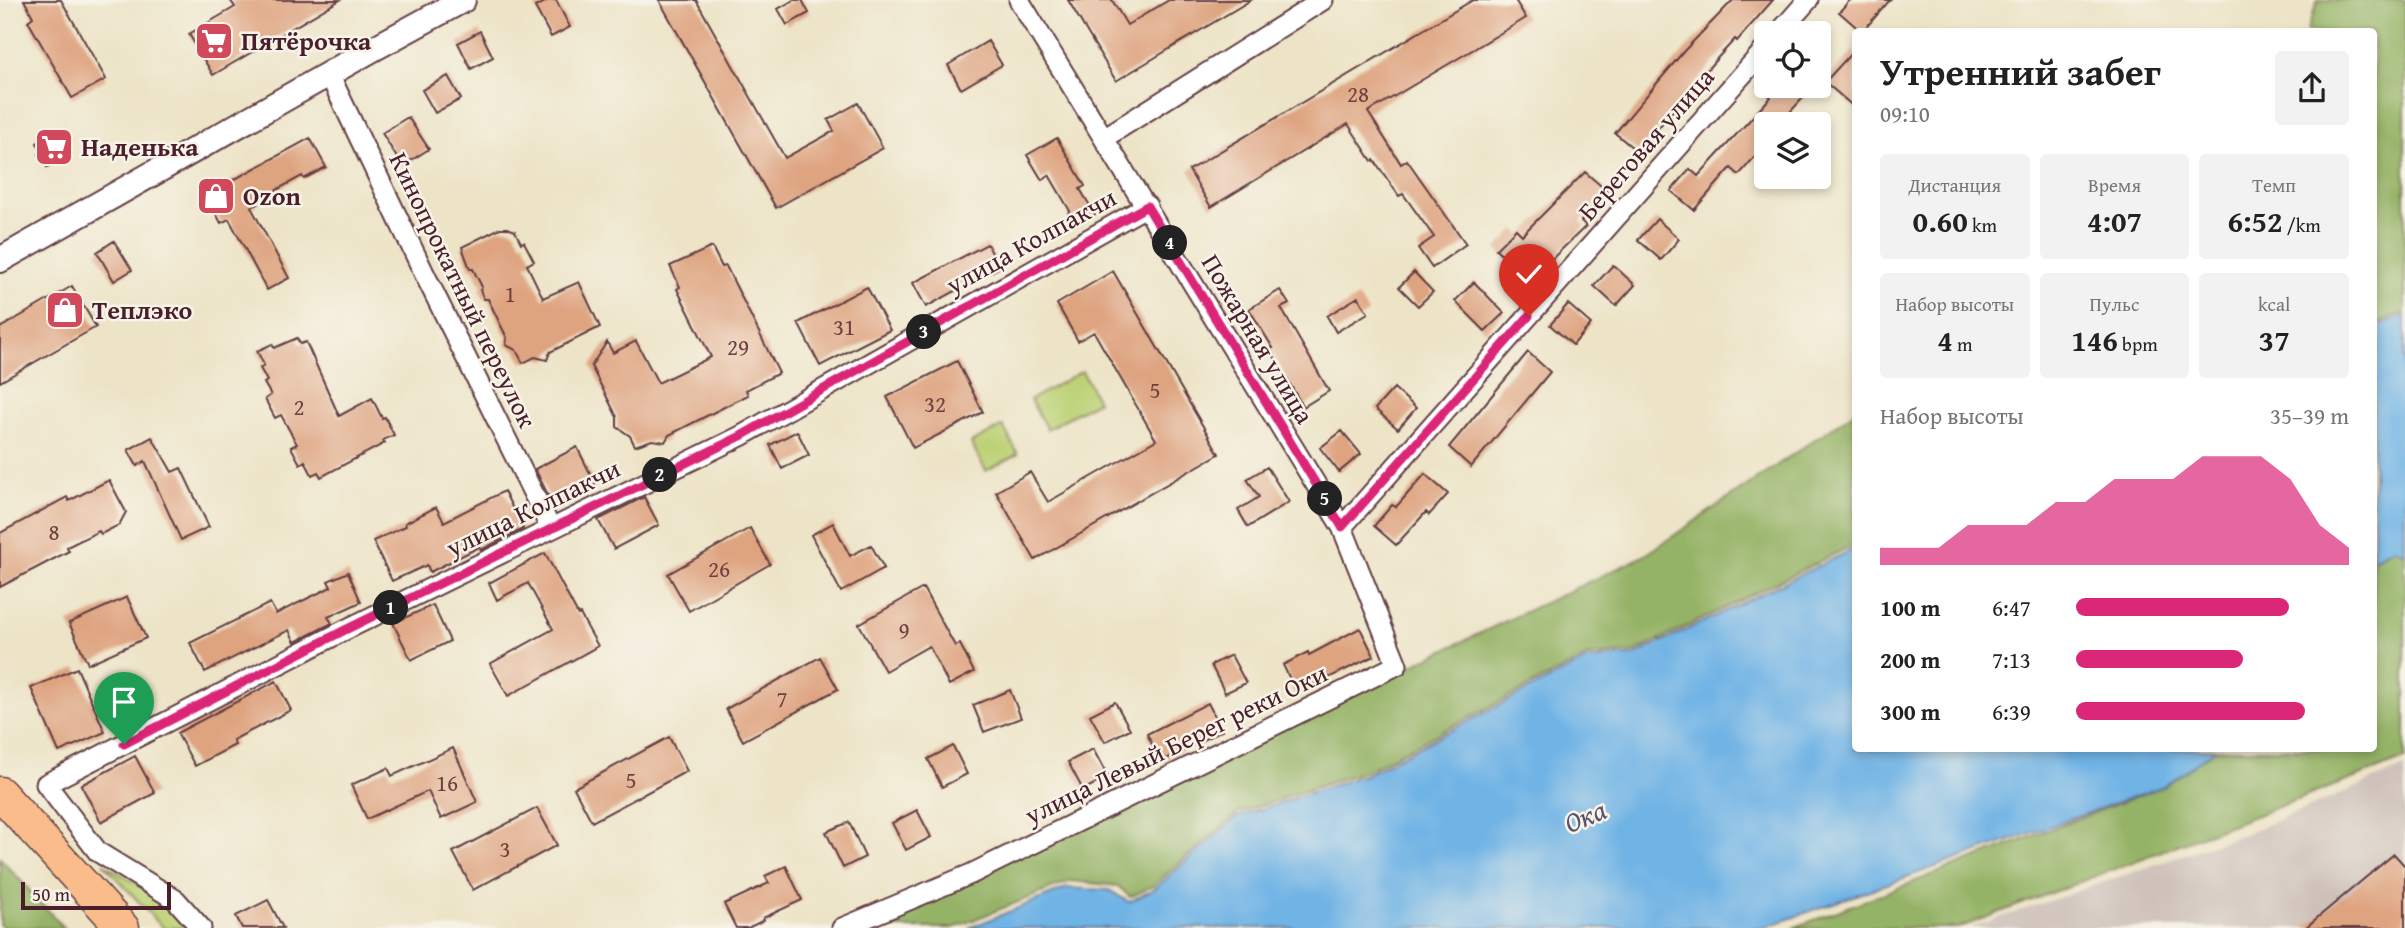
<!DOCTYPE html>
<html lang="ru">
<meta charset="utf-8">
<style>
:root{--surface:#fff;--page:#f2f2f2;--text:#222;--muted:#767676;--accent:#db2777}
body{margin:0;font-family:"Gentium Book Plus",serif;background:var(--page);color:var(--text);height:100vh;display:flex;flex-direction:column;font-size:26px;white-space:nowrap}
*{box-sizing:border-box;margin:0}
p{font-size:23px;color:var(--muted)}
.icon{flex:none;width:38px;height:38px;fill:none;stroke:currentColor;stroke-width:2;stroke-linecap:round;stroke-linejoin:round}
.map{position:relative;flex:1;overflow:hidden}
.side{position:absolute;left:1852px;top:28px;width:525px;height:724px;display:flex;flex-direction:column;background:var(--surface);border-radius:7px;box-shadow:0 4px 10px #0003}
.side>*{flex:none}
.buttons{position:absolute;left:1754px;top:21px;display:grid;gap:14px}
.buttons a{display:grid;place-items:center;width:77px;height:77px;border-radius:7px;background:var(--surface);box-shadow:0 4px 10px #0003;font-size:35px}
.scale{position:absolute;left:21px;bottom:18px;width:150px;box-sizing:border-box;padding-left:7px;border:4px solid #4a1f2b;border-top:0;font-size:19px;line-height:24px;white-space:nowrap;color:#4a1f2b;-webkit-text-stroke:5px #f7f3e8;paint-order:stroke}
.pin{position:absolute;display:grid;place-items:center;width:60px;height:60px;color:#fff;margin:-72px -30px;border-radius:50% 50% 50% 0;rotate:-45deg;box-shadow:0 0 7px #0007}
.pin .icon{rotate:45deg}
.km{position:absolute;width:35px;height:35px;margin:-18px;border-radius:50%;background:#222;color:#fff;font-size:19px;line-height:35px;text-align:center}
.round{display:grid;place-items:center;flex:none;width:74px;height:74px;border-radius:7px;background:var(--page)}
.headline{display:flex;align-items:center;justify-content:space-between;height:119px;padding:0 28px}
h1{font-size:38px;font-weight:600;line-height:52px}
.metrics{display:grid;grid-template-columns:repeat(3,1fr);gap:10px;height:119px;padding:7px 28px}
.metrics div{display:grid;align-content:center;border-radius:7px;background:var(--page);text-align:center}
.metrics b{font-size:30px;font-weight:600}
.metrics small{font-size:19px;font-weight:400}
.metrics p{font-size:19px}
.chart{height:196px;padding:14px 28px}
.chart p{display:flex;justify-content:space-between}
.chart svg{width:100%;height:126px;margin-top:7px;fill:var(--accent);opacity:.7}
ul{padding:0 28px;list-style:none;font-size:23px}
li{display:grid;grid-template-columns:112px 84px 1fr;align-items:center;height:52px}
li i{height:18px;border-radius:9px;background:var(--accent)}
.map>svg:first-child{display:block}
.industrial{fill:#cec1ba}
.green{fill:#bcd175;stroke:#837850;stroke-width:2}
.forest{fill:#95b366;stroke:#706948;stroke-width:2}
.water{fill:#70b3e5;stroke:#5d6988;stroke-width:2}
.building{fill:#dea37f}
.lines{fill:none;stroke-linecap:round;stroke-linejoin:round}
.minor-casing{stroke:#623d42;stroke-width:23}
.tertiary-casing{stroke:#623d42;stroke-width:28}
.primary-casing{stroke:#623d42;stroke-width:35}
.minor{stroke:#fff;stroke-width:19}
.tertiary{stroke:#fff;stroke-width:24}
.primary{stroke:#fabc8b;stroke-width:32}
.route-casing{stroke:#fff;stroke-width:14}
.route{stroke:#db2777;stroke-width:9}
.labels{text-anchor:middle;stroke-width:5;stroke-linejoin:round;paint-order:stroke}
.number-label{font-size:23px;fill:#6f4040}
.poi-label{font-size:26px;font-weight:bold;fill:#4a1f2b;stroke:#f7f3e8;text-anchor:start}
.street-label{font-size:26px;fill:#4a1f2b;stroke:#f7f3e8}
.water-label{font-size:28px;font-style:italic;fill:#57536c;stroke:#f7f3e8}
</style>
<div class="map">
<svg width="2405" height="928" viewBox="0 0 2405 928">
<rect width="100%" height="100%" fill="#f7f3e8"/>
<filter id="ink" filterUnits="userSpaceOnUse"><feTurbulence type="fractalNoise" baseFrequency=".0143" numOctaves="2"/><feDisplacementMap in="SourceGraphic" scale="14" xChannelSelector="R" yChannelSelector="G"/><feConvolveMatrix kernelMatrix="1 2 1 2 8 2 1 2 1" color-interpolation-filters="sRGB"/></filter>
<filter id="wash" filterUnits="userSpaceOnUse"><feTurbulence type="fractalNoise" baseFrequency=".00686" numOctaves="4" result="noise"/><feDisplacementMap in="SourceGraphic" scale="28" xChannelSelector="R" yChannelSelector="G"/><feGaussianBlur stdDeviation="1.57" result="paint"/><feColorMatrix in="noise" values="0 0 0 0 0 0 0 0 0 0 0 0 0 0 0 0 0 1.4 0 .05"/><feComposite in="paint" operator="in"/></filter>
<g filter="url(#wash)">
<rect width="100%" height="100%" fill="#ede4c7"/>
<path class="industrial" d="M2405,767V928H1970L2244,834Z"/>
<path class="green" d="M1082,371L1098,401L1047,429L1030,400Z
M1003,426L1018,454L986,471L971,443Z
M103,863L167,903L190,928H163Z"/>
<path class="forest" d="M2318,0H2405V312L2373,325V32L2307,31Z
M1855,412V544L1635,652L1586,657L1368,770L1238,813L1153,886L1130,897L1118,886L1071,881L953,928H853L1644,556Z
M2396,548L2405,553V759L1958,928H1793L2164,786L2216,749H2373V559Z
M0,858L64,928H3L0,924Z"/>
<path class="water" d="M2405,315V553L2395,548L2373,559V328Z
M1855,548V749H2216L2164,786L1763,928H969L1067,888L1109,890L1129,902L1153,890L1237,817L1367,774L1586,660L1635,655Z"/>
<g id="blocks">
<path class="building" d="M24,0H61L106,79L72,98L28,21L33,17Z
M230,0H340L213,75L189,34L235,7Z
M549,0H556L570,27L551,37L535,7Z
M659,0H696L785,158L834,131L828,120L858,103L883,148L776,208Z
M794,0H802L809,13L787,25L778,9Z
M1068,0H1112L1127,25L1169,0H1251L1116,81Z
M1473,0H1515L1526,18L1368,112L1401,164L1407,160L1466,244L1432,268L1418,248L1434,237L1403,194L1399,196L1374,160L1372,161L1348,124L1211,207L1189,170Z
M1733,0H1773L1737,41L1735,39L1712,64L1638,152L1615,133L1684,51Z
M1850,0H1890L1862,32L1839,12Z
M480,31L493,57L471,69L458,43Z
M988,41L1002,65L961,89L948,65Z
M1855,49V108L1825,82Z
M448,76L461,99L435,113L422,90Z
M1758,86H1814L1779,124H1766V144L1739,175L1731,168L1694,210L1671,191L1690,169L1698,176L1771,97Z
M408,117L429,149L402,166L382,133Z
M57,130L71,151L47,167L39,154L43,152L37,143Z
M310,138L326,167L304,179L302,176L256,201L258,204L251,207L289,278L267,290L229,219L221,223L206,195Z
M1057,138L1085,186L1080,189L1095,214L1075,225L1068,213L1070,211L1049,175L1042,180L1027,155Z
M1585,172L1607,191L1581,221L1586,226L1529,281L1496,249L1516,229L1522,235Z
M1657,219L1679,239L1661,260L1638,240Z
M500,228H508L515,231L521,243L524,242L534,261L527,265L543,298L579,282L600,327L550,352L547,360L535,357L523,363L516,350L506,345L507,338L488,299H484L480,290L482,287L473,269H470L462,247Z
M114,241L132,270L114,281L97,252Z
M987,244L1000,267L926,307L913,283Z
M712,247L722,267L726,266L779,373L746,390L748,395L669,435L665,442L652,440L635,446L630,436L617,427V417L591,366L607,342L613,353L636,341L658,383L711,357L677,289L680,287L670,266Z
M1613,265L1635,285L1616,306L1594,286Z
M1113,271L1219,454L1035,560L996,492L1030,472L1048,502L1156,440L1094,332L1078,341L1057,304Z
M1414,272L1433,292L1418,306L1399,287Z
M1474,282L1504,313L1485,331L1455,301Z
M72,286L96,327L0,382V328Z
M867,287L890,330L820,366L798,323Z
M1280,290L1289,304L1281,308L1329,391L1303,407L1270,349L1273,348L1249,309Z
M1358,297L1368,313L1336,332L1327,316Z
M1568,304L1591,324L1573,345L1550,325Z
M297,338L300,344L306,342L339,416L372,398L382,418L385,417L394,435L383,440L385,443L321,477L318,472L312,475L305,461L300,464L291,447L297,444L281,415L275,418L265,399L271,395L264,383L267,381L260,368L264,365L257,351L272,344L274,348Z
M1528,352L1550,372L1471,467L1449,447Z
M957,361L983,412L913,448L887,397Z
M1394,388L1416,408L1398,429L1375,409Z
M797,431L809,455L782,469L770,445Z
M1342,431L1361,454L1339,472L1320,448Z
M152,437L172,472L181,468L209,527L181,540L145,461L137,466L128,450Z
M577,447L596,485L554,507L535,469Z
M1267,467L1289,502L1248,527L1238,510L1259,497L1247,479Z
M1425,474L1448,494L1429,515L1426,512L1396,545L1374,526L1392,505L1396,507Z
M109,480L126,512L119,525L101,534L99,531L67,547L69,551L0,587V533L67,497L69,501Z
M504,491L523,529L481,550L479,547L430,572L427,565L392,581L373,541L406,526L405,523L436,507L444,522Z
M644,497L659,525L614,549L598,520Z
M833,523L850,556L871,545L884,568L841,592L811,535Z
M750,528L770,564L689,611L668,574Z
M545,553L578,615L580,614L598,646L508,696L490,664L553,629L528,583L497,600L489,583Z
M348,572L361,602L328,617L332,623L295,642L289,630L205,672L190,643L270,603L276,614L331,587L328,581Z
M923,588L955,646L960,644L974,672L949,685L929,646L885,671L859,624Z
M127,597L146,638L88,664L69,623Z
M433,605L450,641L411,660L393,623Z
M1360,628L1374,656L1297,693L1283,665L1308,652L1309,655Z
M1231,655L1246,683L1225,693L1211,665Z
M820,657L838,689L743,741L726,709Z
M77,668L105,732L59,752L31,688Z
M276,681L291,710L233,740L235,745L195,766L177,733Z
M1010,690L1021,718L984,732L973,705Z
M1115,702L1130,729L1105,742L1090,715Z
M1208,703L1222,730L1161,762L1147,734Z
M669,737L687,771L592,822L574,788Z
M953,746L967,774L942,787L928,759Z
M453,748L477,802L441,819L428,791L367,819L351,785L388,768L392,776Z
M1093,749L1108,777L1083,790L1068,762Z
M135,756L155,793L101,822L81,785Z
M537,808L557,845L473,890L453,852Z
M917,810L931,837L906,850L892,823Z
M849,822L865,857L843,868L826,832Z
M2394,854L2405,866V928H2305Z
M786,866L802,900L763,918L764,920L748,928H736L724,904L769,883L765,876Z
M268,900L283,928H242L236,916Z"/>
</g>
</g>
<g filter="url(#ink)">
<use href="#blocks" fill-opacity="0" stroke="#623d42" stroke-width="2"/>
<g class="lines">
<defs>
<path id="minor" d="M1779,33L1808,0
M329,74L425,275L551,529
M1104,138L1323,0
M1342,527L1766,48
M201,928L176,900L98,852L46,784L345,630L741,436L1147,206
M842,928L971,874L1397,665L1342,527L1019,0"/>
<path id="tertiary" d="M0,260L371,50L463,0"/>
<path id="primary" d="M0,793L123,928"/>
</defs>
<use href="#minor" class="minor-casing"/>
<use href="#tertiary" class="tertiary-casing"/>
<use href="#primary" class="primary-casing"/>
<use href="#minor" class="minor"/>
<use href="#tertiary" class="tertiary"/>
<use href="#primary" class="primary"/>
</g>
</g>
<g class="lines" filter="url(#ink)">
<defs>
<path id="route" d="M124,744L345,630L741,436L1147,206L1342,527L1529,316"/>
</defs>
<use href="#route" class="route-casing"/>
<use href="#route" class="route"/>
</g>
<defs>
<symbol id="supermarket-square" viewBox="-11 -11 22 22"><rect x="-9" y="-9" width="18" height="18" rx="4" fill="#d1495b" stroke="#f7f3e8"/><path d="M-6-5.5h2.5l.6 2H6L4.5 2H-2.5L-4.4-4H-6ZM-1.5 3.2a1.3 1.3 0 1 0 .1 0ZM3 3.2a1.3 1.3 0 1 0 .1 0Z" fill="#fff"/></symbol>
<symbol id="shop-square" viewBox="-11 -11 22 22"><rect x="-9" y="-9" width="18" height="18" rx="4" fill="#d1495b" stroke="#f7f3e8"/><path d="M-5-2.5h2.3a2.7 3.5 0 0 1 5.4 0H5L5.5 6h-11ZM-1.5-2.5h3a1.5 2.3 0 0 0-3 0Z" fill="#fff"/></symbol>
</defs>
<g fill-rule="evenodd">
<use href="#supermarket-square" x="192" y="19" width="44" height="44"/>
<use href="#supermarket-square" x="32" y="125" width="44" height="44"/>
<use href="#shop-square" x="194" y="174" width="44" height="44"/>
<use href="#shop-square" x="43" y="288" width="44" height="44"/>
</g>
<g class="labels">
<g class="number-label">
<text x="1358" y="102">28</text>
<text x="510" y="302">1</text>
<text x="844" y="335">31</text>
<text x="738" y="355">29</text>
<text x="1155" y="398">5</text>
<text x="935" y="412">32</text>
<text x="299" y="415">2</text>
<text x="54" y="540">8</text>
<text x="719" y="577">26</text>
<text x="904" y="638">9</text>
<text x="782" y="707">7</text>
<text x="631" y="788">5</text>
<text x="447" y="791">16</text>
<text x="505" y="857">3</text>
</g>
<g class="poi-label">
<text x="241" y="50">Пятёрочка</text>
<text x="81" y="156">Наденька</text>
<text x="243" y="205">Ozon</text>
<text x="92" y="319">Теплэко</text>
</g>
<g class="street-label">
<text transform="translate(1646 144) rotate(-49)" y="9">Береговая улица</text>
<text transform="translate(1031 241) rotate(-29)" y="9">улица Колпакчи</text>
<text transform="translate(463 290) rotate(64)" y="9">Кинопрокатный переулок</text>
<text transform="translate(1258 339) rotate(59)" y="9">Пожарная улица</text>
<text transform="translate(533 508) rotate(-26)" y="9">улица Колпакчи</text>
<text transform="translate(1176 744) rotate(-26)" y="9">улица Левый Берег реки Оки</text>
</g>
<g class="water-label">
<text transform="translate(1585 816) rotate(-23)" y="10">Ока</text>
</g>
</g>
</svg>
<div class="buttons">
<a><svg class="icon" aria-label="locate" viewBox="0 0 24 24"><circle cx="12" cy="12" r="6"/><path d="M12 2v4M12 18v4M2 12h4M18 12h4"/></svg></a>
<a><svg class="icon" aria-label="layers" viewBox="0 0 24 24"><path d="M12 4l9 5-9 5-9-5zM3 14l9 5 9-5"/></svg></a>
</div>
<div class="scale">50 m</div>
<div class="pin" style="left:124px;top:744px;background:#1e9e55"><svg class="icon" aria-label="arrive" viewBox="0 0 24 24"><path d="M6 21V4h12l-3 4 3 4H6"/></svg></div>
<div class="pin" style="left:1529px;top:316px;background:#d93025"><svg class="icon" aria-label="check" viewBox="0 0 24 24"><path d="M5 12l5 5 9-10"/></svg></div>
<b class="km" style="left:391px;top:608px">1</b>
<b class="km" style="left:660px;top:475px">2</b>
<b class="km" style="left:924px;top:332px">3</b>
<b class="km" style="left:1170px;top:243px">4</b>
<b class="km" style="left:1325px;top:499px">5</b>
<section class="side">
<div class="headline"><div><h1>Утренний забег</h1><p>09:10</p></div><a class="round"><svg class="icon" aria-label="share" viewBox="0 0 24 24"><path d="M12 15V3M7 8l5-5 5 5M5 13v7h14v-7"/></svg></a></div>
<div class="metrics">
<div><p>Дистанция</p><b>0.60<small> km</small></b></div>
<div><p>Время</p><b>4:07</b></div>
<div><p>Темп</p><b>6:52<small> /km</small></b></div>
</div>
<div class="metrics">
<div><p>Набор высоты</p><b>4<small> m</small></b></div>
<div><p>Пульс</p><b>146<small> bpm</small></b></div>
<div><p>kcal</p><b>37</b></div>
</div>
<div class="chart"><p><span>Набор высоты</span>35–39 m</p>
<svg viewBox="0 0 160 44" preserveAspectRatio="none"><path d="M0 44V38L10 38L20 38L30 30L40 30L50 30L60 22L70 22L80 14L90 14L100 14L110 6L120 6L130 6L140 14L150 30L160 38V44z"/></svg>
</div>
<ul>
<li><b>100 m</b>6:47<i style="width:78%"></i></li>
<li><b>200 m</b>7:13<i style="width:61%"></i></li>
<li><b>300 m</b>6:39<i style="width:84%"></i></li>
</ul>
</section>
</div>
